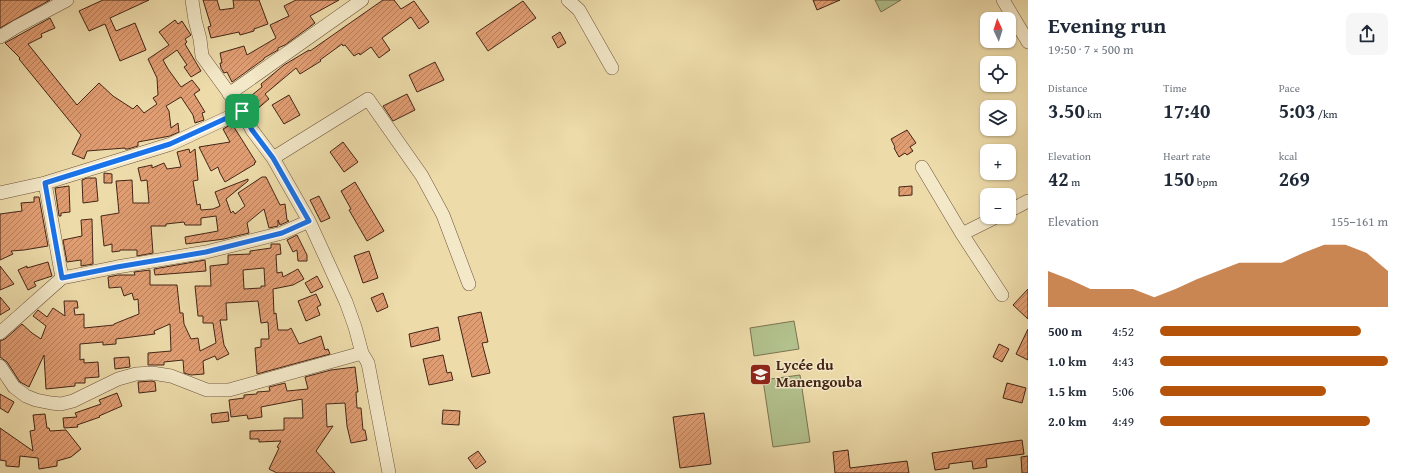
<!DOCTYPE html>
<meta charset="utf-8">
<style>
:root{--surface:#fff;--page:#f6f6f7;--text:#1f2937;--muted:#747a83;--accent:#b45309}
body{margin:0;font-family:"Gentium Book Plus",serif;background:var(--page);color:var(--text);height:100vh;display:flex;flex-direction:column;font-size:15px;white-space:nowrap}
*{box-sizing:border-box;margin:0}
p{font-size:13px;color:var(--muted)}
.icon{flex:none;width:22px;height:22px;fill:none;stroke:currentColor;stroke-width:2;stroke-linecap:round;stroke-linejoin:round}
.map{position:relative;flex:1;overflow:hidden}
.sheet{display:flex;flex-direction:column;background:var(--surface);width:380px}
.sheet>*{flex:none}
.needle{width:26px;rotate:356deg}
.controls{position:absolute;left:980px;top:12px;display:grid;gap:8px}
.controls a{display:grid;place-items:center;width:36px;height:36px;border-radius:8px;background:var(--surface);box-shadow:0 1px 3px #0004;font-size:20px}
.pin{position:absolute;display:grid;place-items:center;width:34px;height:34px;color:#fff;margin:-17px;border-radius:8px;box-shadow:0 2px 6px #0006}
.round{display:grid;place-items:center;flex:none;width:42px;height:42px;border-radius:8px;background:var(--page)}
.summary{display:flex;align-items:center;justify-content:space-between;height:68px;padding:0 20px}
h1{font-size:22px;font-weight:700;line-height:30px}
.figures{display:grid;grid-template-columns:repeat(3,1fr);gap:6px;height:68px;padding:4px 20px}
.figures div{display:grid;align-content:center}
.figures b{font-size:20px;font-weight:700}
.figures small{font-size:11px;font-weight:400}
.figures p{font-size:11px}
.chart{height:112px;padding:8px 20px}
.chart p{display:flex;justify-content:space-between}
.chart svg{width:100%;height:72px;margin-top:4px;fill:var(--accent);opacity:.7}
ul{padding:0 20px;list-style:none;font-size:13px}
li{display:grid;grid-template-columns:64px 48px 1fr;align-items:center;height:30px}
li i{height:10px;border-radius:5px;background:var(--accent)}
main{display:flex;flex:1;min-height:0}
.map>svg:first-child{display:block}
.garden{fill:#b2c18d;stroke:#7b7352}
.building{fill:url(#building-hatch);stroke:#442516;fill-rule:evenodd}
.lines{fill:none;stroke-linecap:round;stroke-linejoin:round}
.minor-casing{stroke:#6e523b;stroke-width:14}
.minor{stroke:#f3e8c8;stroke-width:13}
.route-casing{stroke:#fff;stroke-width:8}
.route{stroke:#1a73e8;stroke-width:5}
.labels{text-anchor:middle;stroke-width:3;stroke-linejoin:round;paint-order:stroke}
.poi-label{font-size:15px;font-weight:bold;fill:#442516;stroke:#f3e8c8;text-anchor:start}
</style>
<main>
<div class="map">
<svg width="1028" height="473" viewBox="0 0 1028 473">
<defs>
<pattern id="building-hatch" width="6" height="6" patternUnits="userSpaceOnUse"><rect width="6" height="6" fill="#e19d72"/><path d="M-1 1l2-2M0 6l6-6M5 7l2-2" fill="none" stroke="#b8805d"/></pattern>
</defs>
<rect width="100%" height="100%" fill="#eddbaa"/>
<filter id="stains"><feTurbulence type="fractalNoise" baseFrequency=".005" numOctaves="4"/><feColorMatrix values="0 0 0 0 .2 0 0 0 0 .09 0 0 0 0 .02 0 0 0 .5 -.17"/></filter>
<radialGradient id="worn" r=".72"><stop offset=".6" stop-color="#630" stop-opacity="0"/><stop offset="1" stop-color="#630" stop-opacity=".3"/></radialGradient>
<path class="garden" d="M875,0H901L881,12Z
M794,321L799,349L754,356L750,328Z
M800,375L810,442L773,447L763,380Z"/>
<path class="building" d="M0,0H50L0,28Z
M103,0H149L110,18L116,31L135,23L146,50L120,61L105,24L89,31L79,11Z
M203,0H217L220,10L234,8L233,0H259L268,24L254,29V31L240,35L239,32L211,38L208,27L211,26Z
M296,0H339L310,16L315,23L285,45L278,48V50L264,58V59L232,82L227,72L224,73L221,68L220,63H222L220,53L244,46L247,55L276,38L270,25L289,16L284,6Z
M383,0H394L401,9L414,1L429,22L419,29L411,17L382,38L390,50L379,58L371,47L360,55L359,53L354,56L345,45L343,46L342,44L320,60L321,61L300,74L296,68L265,94L269,99L256,110L247,99L262,87L261,84L284,65L309,50L310,51Z
M813,0H840L817,10Z
M523,1L536,18L488,51L476,33Z
M50,18L55,28L41,34L42,37L28,44L77,105L99,83L113,96L133,109L137,105L144,113L157,104L153,98L158,95L157,78L148,59L169,45L159,32L175,20L178,24L182,21L191,35L185,39L187,42L185,44L201,71L191,77L184,67L187,65L177,50L163,60L168,69L181,87L192,80L200,90L194,94L205,112L202,113L204,120L195,123L193,115L181,97L166,106L169,111L171,128L178,123L179,132L170,136L138,142V146L128,149H125V148L87,151L84,159L72,154L81,135L19,59L20,58L5,43Z
M560,32L566,43L558,48L552,37Z
M435,62L444,80L417,92L409,75Z
M407,94L415,110L393,121L383,106Z
M289,95L300,115L284,124L272,105Z
M232,124L256,162L254,163L255,164L225,182L220,173L218,167L211,171L199,147L230,142L223,129Z
M907,130L916,143L910,147L913,151L907,155L905,153L899,157L894,148L895,147L891,139Z
M343,142L358,162L344,172L330,152Z
M189,149L190,153L195,149L198,180L193,181L197,205L200,204L201,210L213,209L220,206L215,192L248,179V181L226,199L231,213L233,211L235,214L245,206L238,193L262,177H266L280,205L285,204L287,220L289,221L280,225L278,220V226L269,228L264,209L247,223L249,233L224,239L186,244L185,237L218,231L216,216L201,218V225H185L184,222L166,224V226H151L153,253L137,256V250H120V251L112,252V244L104,246L101,216L119,213L116,181L132,180L133,203H149L147,180L141,181L138,168L152,165V168L164,163L167,169L181,167L177,152Z
M104,173L112,174V183H104Z
M87,178H96L98,201L83,203L82,180Z
M355,182L384,231L367,241L349,210L351,209L341,191Z
M69,186L70,212L61,213V216H59L55,188Z
M912,186V195L899,196V187Z
M319,196L330,218L321,222L310,200Z
M34,197H39L48,246L24,250L11,251L13,254L0,260V214L22,211L21,203L34,202Z
M92,219L93,264L81,266V260L67,262L63,240L82,236L81,220Z
M297,235L307,255V261H298L297,250L293,252L287,240Z
M271,244H280L281,254L276,255L277,273L282,272L283,277L298,269L304,279L293,285L273,289L274,314L276,313L278,330H288L291,328L299,344L321,336L325,350L328,349L330,354L257,374L255,348L261,347V339H269L268,322L261,323L258,301L226,303L227,320H220L224,345L229,354L217,360L215,356L203,361L204,374L191,375L184,373L183,360L164,362V365H148V353L171,351L170,324L154,331L155,334L116,339V344L103,345V342L80,344V360L84,359V363L98,362L99,377L85,378V383H75V386L46,389L44,355L29,387L20,382L7,362L0,357V341L5,339L22,324L32,333L41,339L46,326L33,316L38,310L47,317L53,308L65,316L64,301H77L78,308H74L75,315L84,314V328L114,325V324L139,314L138,299L134,300L132,293L124,296L121,287L109,288L108,277L118,275H135L134,272L150,270V285H177L180,313H183L184,324L191,339L198,338L200,351L216,343L213,323H203V316H198L195,286H211L210,266L228,264V255L250,254V251L271,248ZM264,268L265,286H261V288L244,289L243,270Z
M369,251L378,278L363,283L354,256Z
M205,260L206,271L155,275L154,269Z
M48,262L52,276L34,282L36,286L28,290L18,270L27,266V268Z
M0,266L14,284L0,290Z
M317,276L323,287L311,293L305,283Z
M1028,289V319L1013,305Z
M383,293L388,307L377,312L371,298Z
M316,294L321,305L317,307L320,315L306,321L298,301Z
M0,297L10,309L0,315Z
M481,312L488,342L482,343L490,373L472,377L458,317Z
M438,327L440,340L411,347L409,334Z
M1028,329V360L1016,354Z
M999,344L1009,349L1002,362L993,357Z
M443,355L447,373L451,372L453,380L429,385L423,359Z
M129,357L130,367L115,369L114,358Z
M355,367L358,392H356L357,408H361L363,430H365L367,440L351,443L347,426L345,403L326,404L327,427L333,426L316,451L335,473H277L269,469L279,448L277,447L281,441L259,442V439H250V431L284,430V418H303L302,399L261,407L262,417L248,419L247,415L231,417L229,400L244,398V395L257,394V392L270,391L269,387L285,383L287,391L308,389L305,377L331,370Z
M152,381L155,382L156,391L139,393L138,382Z
M1007,383L1026,388L1022,403L1003,398Z
M117,393L122,406L99,416L100,417L77,425L78,427L64,428L63,418L77,417L75,413L101,404L99,400Z
M0,394L14,402L8,413L0,408Z
M443,410L460,411L459,425L442,424Z
M228,412L229,421L212,423L211,414Z
M704,413L711,464L680,468L673,417Z
M45,414L47,428H49L50,431L66,430L81,449L71,457L57,461V466L39,469L38,458L20,456L19,467L6,466V461L0,460V428L33,451L30,431L35,430L33,415Z
M1022,440L1024,454L986,459L987,467L973,469L972,461L949,464V468L935,470L932,453Z
M848,450L850,468L907,461L909,473H835L833,452Z
M478,451L486,462L476,469L468,458Z
M1028,456V473H1022L1021,457Z"/>
<g class="lines">
<defs>
<path id="minor" d="M192,0L195,20L200,39L202,56L242,111L252,130L273,158L309,221L346,302L355,327L362,353L368,363L389,473
M568,0L579,10L612,68
M1003,0L1028,42
M0,37L16,27L67,0
M229,94L362,0
M273,158L368,99L422,176L443,215L469,284
M922,167L962,234L1002,295
M45,183L62,278
M0,193L45,183L171,144L242,111
M1009,211L1028,201
M962,234L996,217
M0,333L62,278L117,267L206,252L282,233L309,221
M0,366L14,387L26,396L36,400L51,403L61,404L73,401L118,379L136,374L152,373L171,376L207,390H229L362,353"/>
</defs>
<use href="#minor" class="minor-casing"/>
<use href="#minor" class="minor"/>
</g>
<g class="lines">
<defs>
<path id="route" d="M242,111L252,130L273,158L309,221L282,233L206,252L117,267L62,278L45,183L170,144Z"/>
</defs>
<use href="#route" class="route-casing"/>
<use href="#route" class="route"/>
</g>
<defs>
<symbol id="school-square" viewBox="-11 -11 22 22"><rect x="-9" y="-9" width="18" height="18" rx="4" fill="#8f2418" stroke="#f3e8c8"/><path d="M0-5L7-2L0 1L-7-2ZM-4 1L0 2.5L4 1V4Q0 6-4 4Z" fill="#fff"/></symbol>
</defs>
<g fill-rule="evenodd">
<use href="#school-square" x="748" y="362" width="25" height="25"/>
</g>
<g class="labels">
<g class="poi-label">
<text x="776" y="370">Lycée du<tspan x="776" dy="17">Manengouba</tspan></text>
</g>
</g>
<rect width="100%" height="100%" filter="url(#stains)"/>
<rect width="100%" height="100%" fill="url(#worn)"/>
</svg>
<div class="controls">
<a><svg class="needle" viewBox="-14 -14 28 28"><path d="M0-13l5 13h-10z" fill="#e53935"/><path d="M0 13l5-13h-10z" fill="#747a83"/></svg></a>
<a><svg class="icon" aria-label="locate" viewBox="0 0 24 24"><circle cx="12" cy="12" r="6"/><path d="M12 2v4M12 18v4M2 12h4M18 12h4"/></svg></a>
<a><svg class="icon" aria-label="layers" viewBox="0 0 24 24"><path d="M12 4l9 5-9 5-9-5zM3 14l9 5 9-5"/></svg></a>
<a>+</a>
<a>−</a>
</div>
<div class="pin" style="left:242px;top:111px;background:#1e9e55"><svg class="icon" aria-label="arrive" viewBox="0 0 24 24"><path d="M6 21V4h12l-3 4 3 4H6"/></svg></div>
</div>
<section class="sheet">
<div class="summary"><div><h1>Evening run</h1><p>19:50 · 7 × 500 m</p></div><a class="round"><svg class="icon" aria-label="share" viewBox="0 0 24 24"><path d="M12 15V3M7 8l5-5 5 5M5 13v7h14v-7"/></svg></a></div>
<div class="figures">
<div><p>Distance</p><b>3.50<small> km</small></b></div>
<div><p>Time</p><b>17:40</b></div>
<div><p>Pace</p><b>5:03<small> /km</small></b></div>
</div>
<div class="figures">
<div><p>Elevation</p><b>42<small> m</small></b></div>
<div><p>Heart rate</p><b>150<small> bpm</small></b></div>
<div><p>kcal</p><b>269</b></div>
</div>
<div class="chart"><p><span>Elevation</span>155–161 m</p>
<svg viewBox="0 0 160 44" preserveAspectRatio="none"><path d="M0 44V22L10 27L20 33L30 33L40 33L50 38L60 33L70 27L80 22L90 17L100 17L110 17L120 11L130 6L140 6L150 11L160 22V44z"/></svg>
</div>
<ul>
<li><b>500 m</b>4:52<i style="width:88%"></i></li>
<li><b>1.0 km</b>4:43<i style="width:100%"></i></li>
<li><b>1.5 km</b>5:06<i style="width:73%"></i></li>
<li><b>2.0 km</b>4:49<i style="width:92%"></i></li>
</ul>
</section>
</main>
